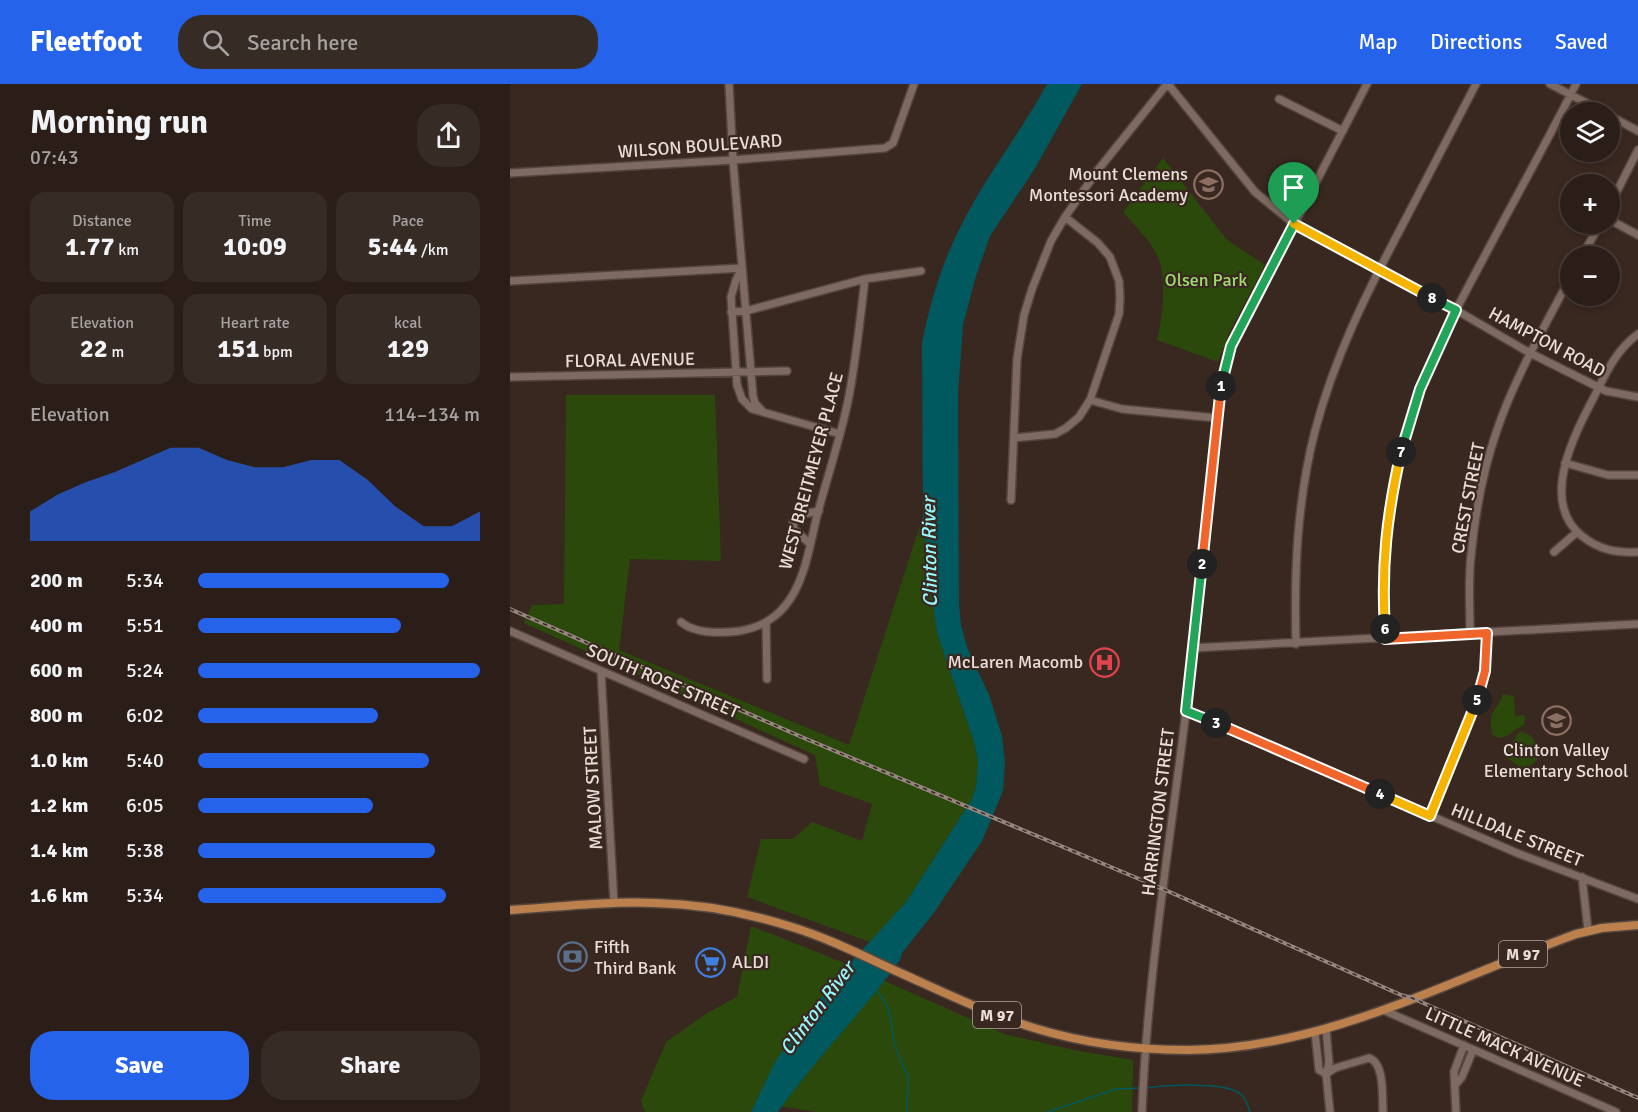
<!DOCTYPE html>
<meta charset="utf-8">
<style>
:root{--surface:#2b1e18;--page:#372b25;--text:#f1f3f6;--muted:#a6a2a2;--line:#473c37;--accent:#2563eb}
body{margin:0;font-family:Signika,sans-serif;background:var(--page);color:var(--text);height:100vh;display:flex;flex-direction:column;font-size:22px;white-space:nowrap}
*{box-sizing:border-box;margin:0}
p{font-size:20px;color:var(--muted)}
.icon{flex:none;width:33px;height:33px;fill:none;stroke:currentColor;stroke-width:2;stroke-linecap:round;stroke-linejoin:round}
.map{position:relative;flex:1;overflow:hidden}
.drawer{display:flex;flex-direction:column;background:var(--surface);width:510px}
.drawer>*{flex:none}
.controls{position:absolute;left:1050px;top:18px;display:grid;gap:12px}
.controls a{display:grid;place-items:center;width:60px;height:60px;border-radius:50%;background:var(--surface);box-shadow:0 3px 9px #0003,0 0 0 2px var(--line);font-size:30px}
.pin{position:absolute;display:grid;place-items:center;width:51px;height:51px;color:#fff;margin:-62px -26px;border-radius:50% 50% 50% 0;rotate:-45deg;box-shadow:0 0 6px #0007}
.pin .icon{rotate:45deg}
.km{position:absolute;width:30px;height:30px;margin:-15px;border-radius:50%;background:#222;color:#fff;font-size:16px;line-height:30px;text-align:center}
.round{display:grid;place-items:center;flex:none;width:63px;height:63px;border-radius:24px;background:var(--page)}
.overview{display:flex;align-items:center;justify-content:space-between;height:102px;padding:0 30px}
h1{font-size:33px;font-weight:700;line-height:45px}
.stats{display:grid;grid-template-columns:repeat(3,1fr);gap:9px;height:102px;padding:6px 30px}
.stats div{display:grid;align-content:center;border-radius:15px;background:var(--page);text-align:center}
.stats b{font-size:26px;font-weight:700}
.stats small{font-size:16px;font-weight:400}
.stats p{font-size:16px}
.chart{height:168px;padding:12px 30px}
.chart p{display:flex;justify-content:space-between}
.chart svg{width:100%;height:108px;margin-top:6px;fill:var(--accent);opacity:.7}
.button{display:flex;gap:12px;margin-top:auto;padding:12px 30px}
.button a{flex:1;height:69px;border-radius:24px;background:var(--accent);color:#fff;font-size:24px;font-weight:700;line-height:69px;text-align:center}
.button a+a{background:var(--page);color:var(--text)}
ul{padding:0 30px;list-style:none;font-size:20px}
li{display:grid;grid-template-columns:96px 72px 1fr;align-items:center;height:45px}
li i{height:15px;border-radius:8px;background:var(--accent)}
header{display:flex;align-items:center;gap:36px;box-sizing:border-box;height:84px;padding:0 30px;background:var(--accent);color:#fff}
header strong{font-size:28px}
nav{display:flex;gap:33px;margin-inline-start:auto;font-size:21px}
.search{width:420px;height:54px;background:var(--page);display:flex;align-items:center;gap:15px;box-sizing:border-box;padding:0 21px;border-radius:24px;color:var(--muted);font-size:22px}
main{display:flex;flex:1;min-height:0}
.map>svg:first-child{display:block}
.green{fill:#2a490b}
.water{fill:#00595e}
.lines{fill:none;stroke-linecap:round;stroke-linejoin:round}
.stream{stroke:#00595e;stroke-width:1.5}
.minor-casing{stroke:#54463f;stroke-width:10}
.major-casing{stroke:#54463f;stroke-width:11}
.minor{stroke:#7e6a60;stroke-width:7}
.major{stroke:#bc804c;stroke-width:8}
.rail-casing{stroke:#958780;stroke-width:4}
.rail{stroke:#392820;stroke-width:1.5;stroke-dasharray:4.5;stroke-linecap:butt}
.split-1-casing{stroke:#fff;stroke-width:12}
.split-2-casing{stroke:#fff;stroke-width:12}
.split-3-casing{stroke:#fff;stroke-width:12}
.split-4-casing{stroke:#fff;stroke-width:12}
.split-5-casing{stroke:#fff;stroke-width:12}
.split-6-casing{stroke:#fff;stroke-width:12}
.split-7-casing{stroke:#fff;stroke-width:12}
.split-8-casing{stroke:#fff;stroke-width:12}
.split-9-casing{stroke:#fff;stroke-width:12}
.split-1{stroke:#22a559;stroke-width:8}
.split-2{stroke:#f0652b;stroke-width:8}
.split-3{stroke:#22a559;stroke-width:8}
.split-4{stroke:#f0652b;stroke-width:8}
.split-5{stroke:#f5b400;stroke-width:8}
.split-6{stroke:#f0652b;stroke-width:8}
.split-7{stroke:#f5b400;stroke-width:8}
.split-8{stroke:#22a559;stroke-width:8}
.split-9{stroke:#f5b400;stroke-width:8}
.labels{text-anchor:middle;stroke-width:4.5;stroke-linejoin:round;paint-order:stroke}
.shield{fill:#392820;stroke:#b4a7a0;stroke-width:1.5}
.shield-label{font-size:16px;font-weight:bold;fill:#e9ddd7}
.street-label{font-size:18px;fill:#e9ddd7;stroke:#392820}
.poi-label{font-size:18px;fill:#e9ddd7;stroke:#392820;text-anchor:end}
.park-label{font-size:18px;fill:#9fdb71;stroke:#392820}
.water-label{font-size:20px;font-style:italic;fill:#97f6fc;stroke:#392820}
</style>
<header>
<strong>Fleetfoot</strong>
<div class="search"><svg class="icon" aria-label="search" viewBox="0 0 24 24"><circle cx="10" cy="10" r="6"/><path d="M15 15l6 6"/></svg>Search here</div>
<nav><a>Map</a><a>Directions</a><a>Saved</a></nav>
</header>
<main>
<section class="drawer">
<div class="overview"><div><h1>Morning run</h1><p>07:43</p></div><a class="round"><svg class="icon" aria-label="share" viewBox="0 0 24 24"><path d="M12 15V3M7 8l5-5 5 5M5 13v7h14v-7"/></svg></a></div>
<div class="stats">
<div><p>Distance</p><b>1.77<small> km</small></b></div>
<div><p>Time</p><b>10:09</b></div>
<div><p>Pace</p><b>5:44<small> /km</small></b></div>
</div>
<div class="stats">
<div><p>Elevation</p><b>22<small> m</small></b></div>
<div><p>Heart rate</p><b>151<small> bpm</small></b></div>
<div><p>kcal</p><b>129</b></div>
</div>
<div class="chart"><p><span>Elevation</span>114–134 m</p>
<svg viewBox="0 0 160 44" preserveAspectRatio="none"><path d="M0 44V32L10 25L20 20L30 16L40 11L50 6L60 6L70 11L80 14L90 14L100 11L110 11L120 19L130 30L140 38L150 38L160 32V44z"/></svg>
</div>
<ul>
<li><b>200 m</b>5:34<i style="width:89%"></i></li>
<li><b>400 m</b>5:51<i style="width:72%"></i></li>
<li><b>600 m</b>5:24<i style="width:100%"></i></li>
<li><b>800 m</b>6:02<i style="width:64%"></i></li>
<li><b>1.0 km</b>5:40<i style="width:82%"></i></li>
<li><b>1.2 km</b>6:05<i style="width:62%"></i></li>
<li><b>1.4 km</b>5:38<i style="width:84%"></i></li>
<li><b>1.6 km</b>5:34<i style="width:88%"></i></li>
</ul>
<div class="button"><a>Save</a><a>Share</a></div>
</section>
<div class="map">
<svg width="1128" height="1028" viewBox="0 0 1128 1028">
<rect width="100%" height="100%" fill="#392820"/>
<path class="green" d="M653,74L717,156L755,181L720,247L708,278L647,256C653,231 658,192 646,169C638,154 624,141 613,128Z
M56,311H205L211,477L120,475L109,566L339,661L413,432L427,549L464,658L468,678L466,702L462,715L396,818L360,858L237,813L251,755H283L302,738L352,757L362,720L310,701L305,671L14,539L22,521L54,520Z
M993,610L1004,612L1005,632L1015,631L1014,641C1003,645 1000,654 988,654L982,650C978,624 986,630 993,610Z
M1010,647L1021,652L1029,664L1027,676L1015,687L993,671Z
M241,842L332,878L494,950L564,966L623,976L622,1028H306L246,1018L241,1028H135L131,1017L156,958L197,929L227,913Z"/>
<path class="water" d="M537,0H572L524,86L480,152L465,195L453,241L448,310L449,519L451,541L457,563L479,611L492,652L495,679L493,707L472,757L423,830L392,869L390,876C352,929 306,974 268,1028H241L265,978L296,932L333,887L396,818L462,715L466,702L468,678L464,658L427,549L418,485L413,432L412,259C420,219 432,178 451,142C475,93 511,48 537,0Z"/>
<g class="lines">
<path class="stream" d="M367,907L376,919L381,936L384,960L398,993L397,1028
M637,1004C657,1001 710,998 728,1008C735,1012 737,1020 740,1028
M538,1028L606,1005L632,1004"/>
<defs>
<path id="minor" d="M219,0L223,76L243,312L245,319L253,328
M658,0L745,108L784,140L946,226L1020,269L1096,307L1128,313
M1040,0L1094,28
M769,15L833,47
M1100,32L1128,47
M0,89L223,76L375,64L383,59L404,0
M1100,121L1128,66
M1100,136L1128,151
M1072,172L1090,140
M232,184L226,196L221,213L227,301L232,315L242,325L330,350
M0,197L232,184
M221,228L236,227L355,195L411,187
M1128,250C1106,266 1096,289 1084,313C1064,351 1029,418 1072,452C1089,466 1107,469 1128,468
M0,293L277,287
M580,316L612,325L707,334
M504,354L545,350L556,344L569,333L580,316L609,230L610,214L609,197L600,173L588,159L555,133
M1055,379L1098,391H1128
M501,416L507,275L514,231L522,205L541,157L555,133L588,86L657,0
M300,460L284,445L283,438L288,431L309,427
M1044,468L1067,448
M171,538C183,548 204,549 219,548C240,547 261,539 275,522C296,497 300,458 308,428C318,391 330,355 338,317C346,277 350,236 355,195
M256,538L257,595
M0,547L294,675
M960,549C960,523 958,497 961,472C965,430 973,386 987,346C1005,293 1034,244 1060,194
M875,555C870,478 877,404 901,330C919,276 945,227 972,177C1003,118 1036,60 1066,0
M786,560C784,488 787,417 805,347C824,274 857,208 892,142C917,94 942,47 966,0
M683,564L1128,540
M91,587L104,819
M676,626L1007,769L1128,815
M920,732C942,678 980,607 977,549
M1072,793L1078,846
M873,926L1106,1028
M816,945L819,979L816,990L820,1028
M805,948L809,986L816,990
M816,990L825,984L859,974C875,979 872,1013 873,1028
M946,1000L952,993L963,966
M632,1028C637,895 660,759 676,627C690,521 699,414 710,307L714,285L721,262L857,0
M946,1028L944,988L954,961"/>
<path id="major" d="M0,826C48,823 97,817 145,819C191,820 238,829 282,843C321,855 357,874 395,891C437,910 479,930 524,944C573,959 626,966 678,966C815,965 940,896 1066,850L1092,844L1128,841"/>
</defs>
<use href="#minor" class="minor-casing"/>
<use href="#major" class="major-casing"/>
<use href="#minor" class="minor"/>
<use href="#major" class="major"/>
<defs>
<path id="rail" d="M0,525L294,654L653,805L891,911L902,914L1128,1014"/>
</defs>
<use href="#rail" class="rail-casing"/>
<use href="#rail" class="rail"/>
</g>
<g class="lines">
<defs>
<path id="split-1" d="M711,302L721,262L784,140"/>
<path id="split-2" d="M692,480L711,302"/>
<path id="split-3" d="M692,480L676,627L706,639"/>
<path id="split-4" d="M706,639L870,710"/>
<path id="split-5" d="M870,710L920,732L967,616"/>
<path id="split-6" d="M875,545V555L977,549L975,587L967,616"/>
<path id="split-7" d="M875,545C871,482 877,430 891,368"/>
<path id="split-8" d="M891,368L910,305L946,226L922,214"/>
<path id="split-9" d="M784,140L922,214"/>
</defs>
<use href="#split-1" class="split-1-casing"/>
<use href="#split-2" class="split-2-casing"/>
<use href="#split-3" class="split-3-casing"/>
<use href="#split-4" class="split-4-casing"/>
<use href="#split-5" class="split-5-casing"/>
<use href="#split-6" class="split-6-casing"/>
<use href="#split-7" class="split-7-casing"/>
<use href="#split-8" class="split-8-casing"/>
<use href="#split-9" class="split-9-casing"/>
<use href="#split-1" class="split-1"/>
<use href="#split-2" class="split-2"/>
<use href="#split-3" class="split-3"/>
<use href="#split-4" class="split-4"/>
<use href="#split-5" class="split-5"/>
<use href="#split-6" class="split-6"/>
<use href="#split-7" class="split-7"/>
<use href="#split-8" class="split-8"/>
<use href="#split-9" class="split-9"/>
</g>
<defs>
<symbol id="school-ring" viewBox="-11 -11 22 22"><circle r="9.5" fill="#392820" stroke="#8d6e63" stroke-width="1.5"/><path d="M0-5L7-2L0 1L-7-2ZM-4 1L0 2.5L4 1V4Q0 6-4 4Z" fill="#8d6e63"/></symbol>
<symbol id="hospital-ring" viewBox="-11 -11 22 22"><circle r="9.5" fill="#392820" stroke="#e0444e" stroke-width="1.5"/><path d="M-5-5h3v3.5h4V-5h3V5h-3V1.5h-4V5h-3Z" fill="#e0444e"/></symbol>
<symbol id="bank-ring" viewBox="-11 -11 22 22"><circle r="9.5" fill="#392820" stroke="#5c6f8a" stroke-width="1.5"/><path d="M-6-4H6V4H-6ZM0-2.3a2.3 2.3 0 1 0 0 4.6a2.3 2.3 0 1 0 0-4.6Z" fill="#5c6f8a"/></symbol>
<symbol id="supermarket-ring" viewBox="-11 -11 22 22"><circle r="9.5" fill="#392820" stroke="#3f7fe0" stroke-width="1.5"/><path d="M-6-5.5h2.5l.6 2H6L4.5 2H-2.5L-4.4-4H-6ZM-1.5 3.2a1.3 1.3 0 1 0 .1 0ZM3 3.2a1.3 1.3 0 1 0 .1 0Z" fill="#3f7fe0"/></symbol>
</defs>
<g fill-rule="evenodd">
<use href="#school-ring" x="682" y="84" width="33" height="33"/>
<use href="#hospital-ring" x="578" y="562" width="33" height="33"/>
<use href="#school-ring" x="1030" y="620" width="33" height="33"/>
<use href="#bank-ring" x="46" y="856" width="33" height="33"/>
<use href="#supermarket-ring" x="184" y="862" width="33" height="33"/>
</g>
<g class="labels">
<g class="shield">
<rect x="989" y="857" width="48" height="26" rx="4.5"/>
<rect x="463" y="918" width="48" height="26" rx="4.5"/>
</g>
<g class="shield-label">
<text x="1013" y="876">M 97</text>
<text x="487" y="937">M 97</text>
</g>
<g class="street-label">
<text transform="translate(190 62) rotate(-4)" y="6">WILSON BOULEVARD</text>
<text transform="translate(1037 258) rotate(28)" y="6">HAMPTON ROAD</text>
<text transform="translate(120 276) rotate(-1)" y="6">FLORAL AVENUE</text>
<text transform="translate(301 387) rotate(-75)" y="6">WEST BREITMEYER PLACE</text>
<text transform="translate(958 414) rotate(-79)" y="6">CREST STREET</text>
<text transform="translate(153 597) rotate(23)" y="6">SOUTH ROSE STREET</text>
<text transform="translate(83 704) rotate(-93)" y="6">MALOW STREET</text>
<text transform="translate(648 728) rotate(-83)" y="6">HARRINGTON STREET</text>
<text transform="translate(1007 751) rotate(22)" y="6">HILLDALE STREET</text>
<text transform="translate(995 963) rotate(24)" y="6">LITTLE MACK AVENUE</text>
</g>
<g class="poi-label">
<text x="678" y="96">Mount Clemens<tspan x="678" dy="21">Montessori Academy</tspan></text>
<text x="573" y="584">McLaren Macomb</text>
<text x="1046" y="672" text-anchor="middle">Clinton Valley<tspan x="1046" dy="21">Elementary School</tspan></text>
<text x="84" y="869" text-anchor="start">Fifth<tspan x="84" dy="21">Third Bank</tspan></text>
<text x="222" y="884" text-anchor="start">ALDI</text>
</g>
<g class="park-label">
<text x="696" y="202">Olsen Park</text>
</g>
<g class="water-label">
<text transform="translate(419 468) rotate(-91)" y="7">Clinton River</text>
<text transform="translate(307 924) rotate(-53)" y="7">Clinton River</text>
</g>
</g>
</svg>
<div class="controls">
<a><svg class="icon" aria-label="layers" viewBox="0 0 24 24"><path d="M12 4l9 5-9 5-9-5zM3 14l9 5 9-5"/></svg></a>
<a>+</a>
<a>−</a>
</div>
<div class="pin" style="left:784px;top:140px;background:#1e9e55"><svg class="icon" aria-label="arrive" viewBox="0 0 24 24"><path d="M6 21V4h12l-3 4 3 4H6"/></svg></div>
<b class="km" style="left:711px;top:302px">1</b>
<b class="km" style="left:692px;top:480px">2</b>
<b class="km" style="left:706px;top:639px">3</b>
<b class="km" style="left:870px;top:710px">4</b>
<b class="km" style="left:967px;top:616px">5</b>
<b class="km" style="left:875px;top:545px">6</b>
<b class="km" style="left:891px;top:368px">7</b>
<b class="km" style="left:922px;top:214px">8</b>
</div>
</main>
